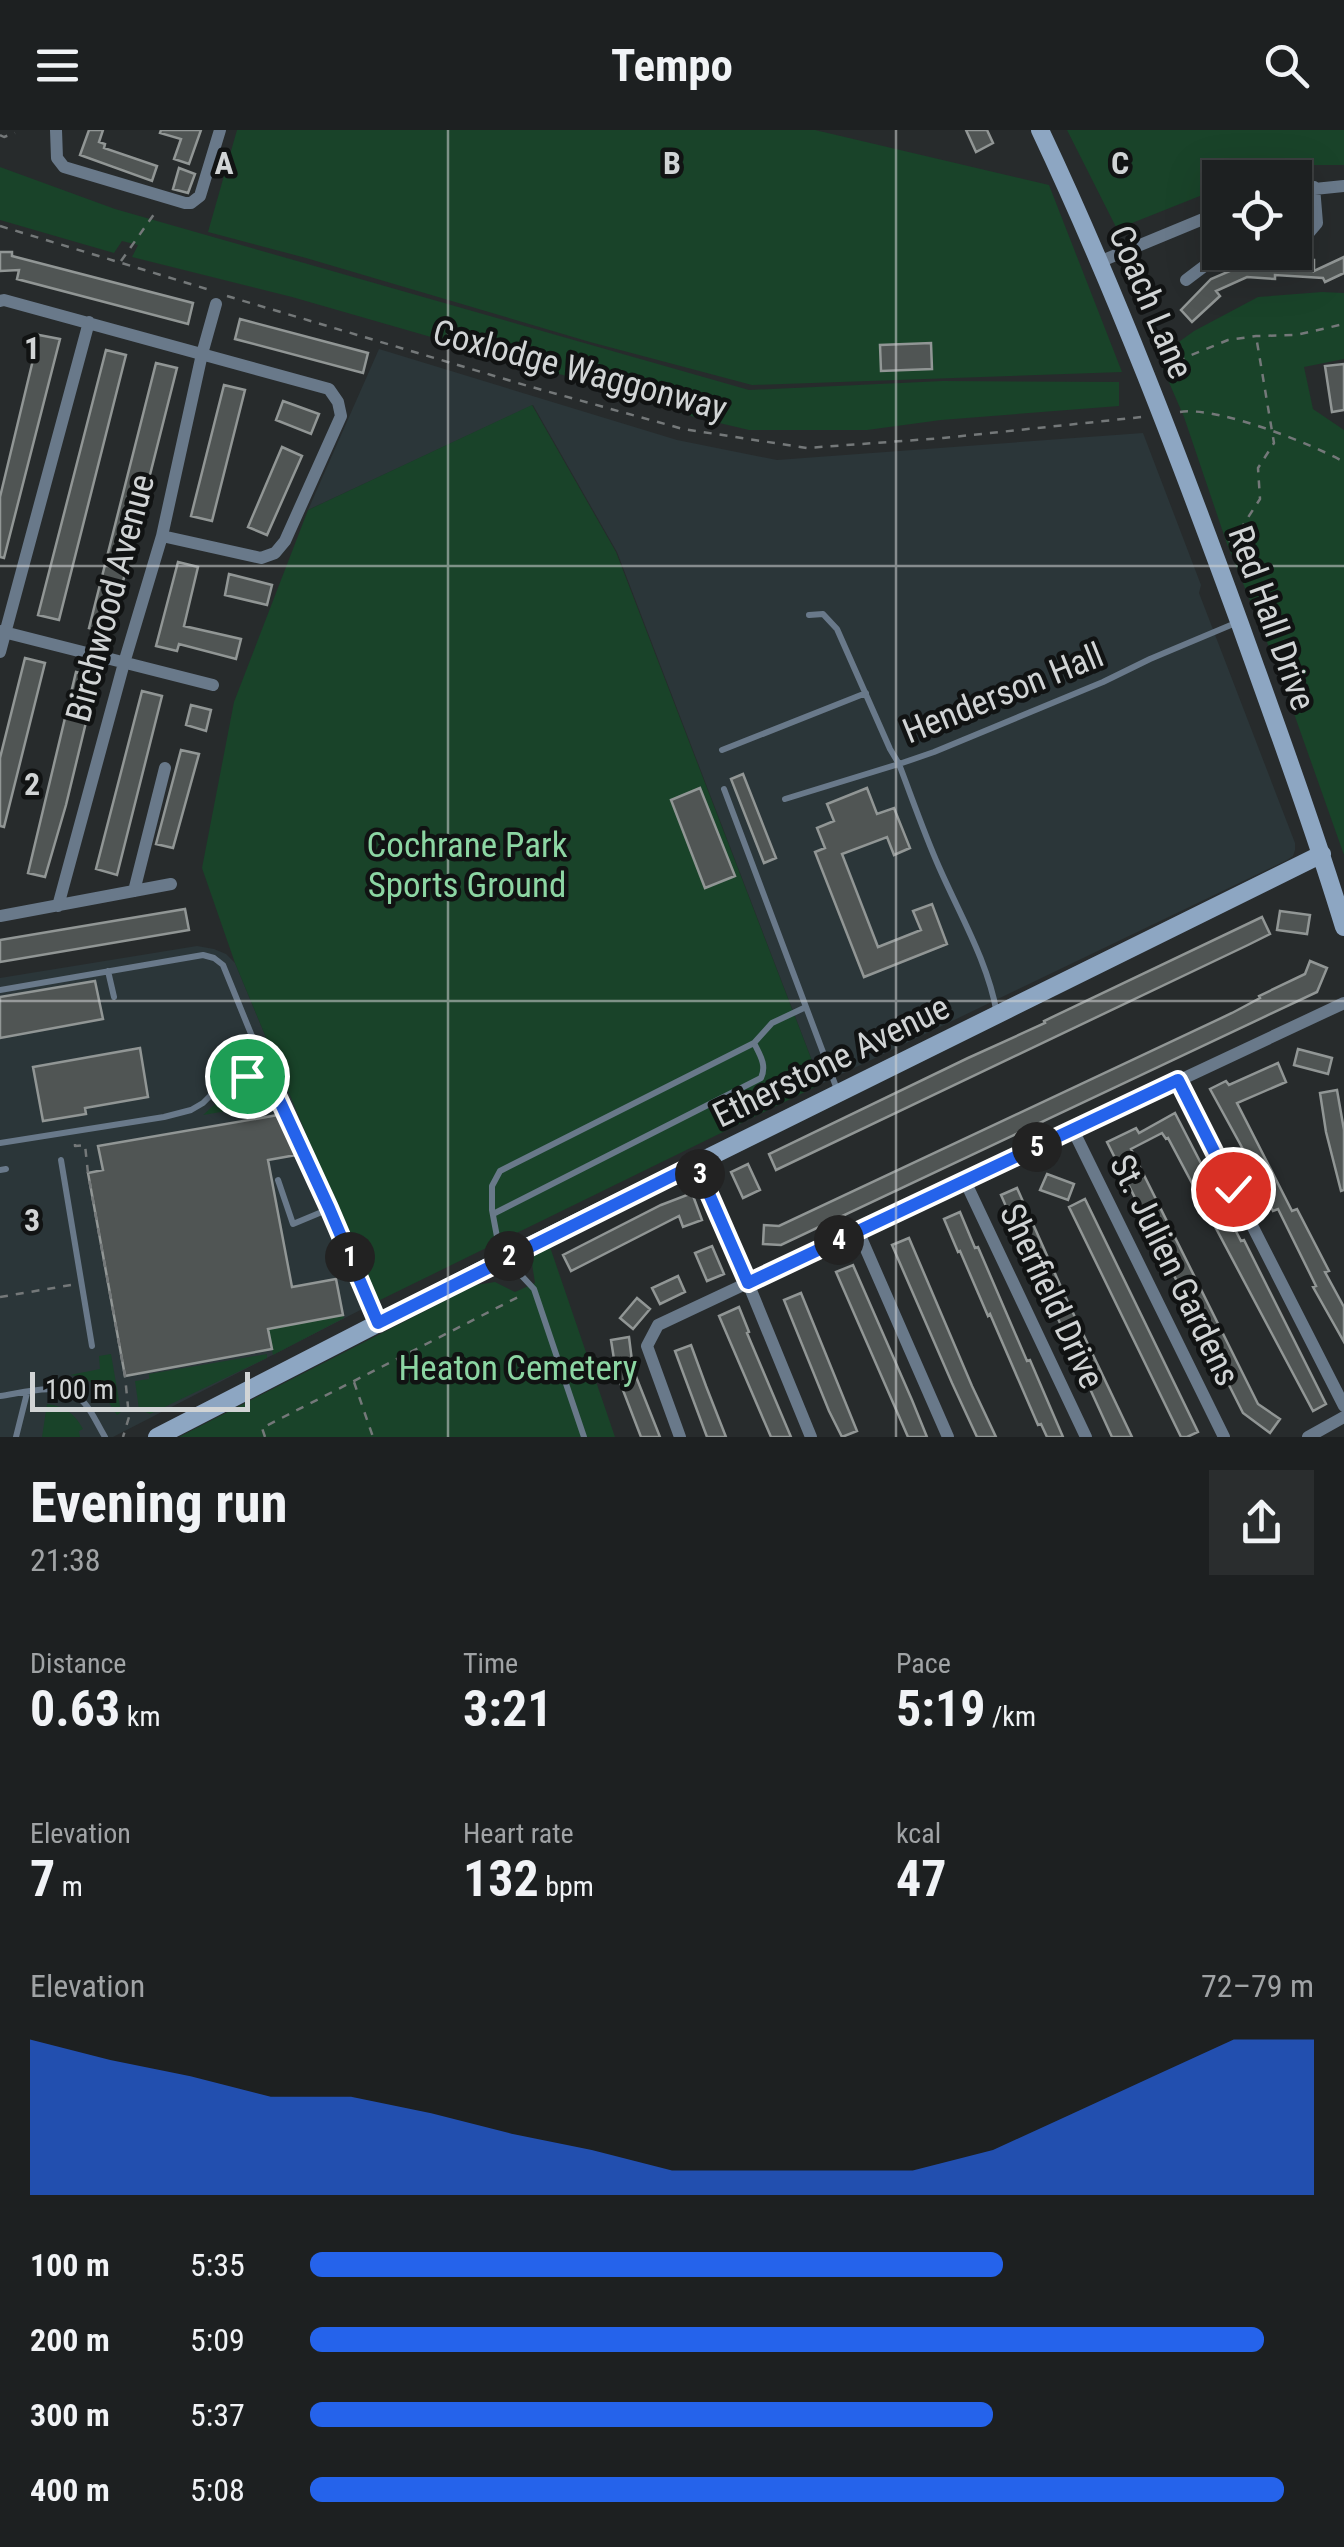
<!DOCTYPE html>
<meta charset="utf-8">
<style>
:root{--surface:#1d2021;--page:#2a2d2e;--text:#f1f3f6;--muted:#a0a3a5;--line:#3b3e3f;--accent:#2563eb}
body{margin:0;font-family:"Roboto Condensed",sans-serif;background:var(--page);color:var(--text);height:100vh;display:flex;flex-direction:column;font-size:38px;white-space:nowrap}
*{box-sizing:border-box;margin:0}
p{font-size:32px;color:var(--muted)}
.icon{flex:none;width:55px;height:55px;fill:none;stroke:currentColor;stroke-width:2;stroke-linecap:round;stroke-linejoin:round}
.map{position:relative;height:1307px;overflow:hidden}
.side{display:flex;flex-direction:column;background:var(--surface);flex:1}
.side>*{flex:none}
.buttons{position:absolute;left:1202px;top:30px;display:grid;gap:20px}
.buttons a{display:grid;place-items:center;width:110px;height:110px;border-radius:0px;background:var(--surface);box-shadow:0 10px 40px #0002,0 0 0 2px var(--line);font-size:50px}
.scale{position:absolute;left:30px;bottom:25px;width:220px;box-sizing:border-box;padding-left:10px;border:5px solid #d1d4d5;border-top:0;font-size:28px;line-height:35px;white-space:nowrap;color:#d1d4d5;-webkit-text-stroke:8px #111313;paint-order:stroke}
.pin{position:absolute;display:grid;place-items:center;width:85px;height:85px;color:#fff;margin:-42px;border:5px solid #fff;border-radius:50%;box-shadow:0 2px 10px #0007}
.km{position:absolute;width:50px;height:50px;margin:-25px;border-radius:50%;background:#222;color:#fff;font-size:28px;line-height:50px;text-align:center}
.round{display:grid;place-items:center;flex:none;width:105px;height:105px;border-radius:0px;background:var(--page)}
.head{display:flex;align-items:center;justify-content:space-between;height:170px;padding:0 30px}
h1{font-size:55px;font-weight:700;line-height:75px}
.figures{display:grid;grid-template-columns:repeat(3,1fr);gap:15px;height:170px;padding:10px 30px}
.figures div{display:grid;align-content:center}
.figures b{font-size:50px;font-weight:700}
.figures small{font-size:28px;font-weight:400}
.figures p{font-size:28px}
.chart{height:280px;padding:20px 30px}
.chart p{display:flex;justify-content:space-between}
.chart svg{width:100%;height:180px;margin-top:10px;fill:var(--accent);opacity:.7}
ul{padding:0 30px;list-style:none;font-size:32px}
li{display:grid;grid-template-columns:160px 120px 1fr;align-items:center;height:75px}
li i{height:25px;border-radius:12px;background:var(--accent)}
header{display:flex;justify-content:space-between;align-items:center;height:130px;padding:0 30px;background:var(--surface);font-size:45px;font-weight:700}
.map>svg:first-child{display:block}
.built{fill:#2b3639}
.green{fill:#194329}
.building{fill:#505554;stroke:#919695;stroke-width:2.5}
.lines{fill:none;stroke-linecap:round;stroke-linejoin:round}
.path{stroke:#747879;stroke-width:2.5;stroke-dasharray:8 8;stroke-linecap:butt}
.lane{stroke:#69798a;stroke-width:6}
.street{stroke:#69798a;stroke-width:12}
.secondary{stroke:#8da6c2;stroke-width:18}
.route-casing{stroke:#fff;stroke-width:20}
.route{stroke:#2563eb;stroke-width:12}
.grid{fill:none;stroke:#d1d4d5;stroke-width:2.5;stroke-opacity:0.55}
.labels{text-anchor:middle;stroke-width:9;stroke-linejoin:round;paint-order:stroke}
.street-label{font-size:35px;fill:#d1d4d5;stroke:#111313}
.park-label{font-size:35px;fill:#8cd6a3;stroke:#111313}
.grid-label{font-size:32px;text-anchor:middle;font-weight:bold;fill:#d1d4d5;stroke:#111313;stroke-width:9;stroke-linejoin:round;paint-order:stroke}
</style>
<header><svg class="icon" aria-label="menu" viewBox="0 0 24 24"><path d="M4 6h16M4 12h16M4 18h16"/></svg>Tempo<svg class="icon" aria-label="search" viewBox="0 0 24 24"><circle cx="10" cy="10" r="6"/><path d="M15 15l6 6"/></svg></header>
<div class="map">
<svg width="1344" height="1307" viewBox="0 0 1344 1307">
<rect width="100%" height="100%" fill="#272b2c"/>
<path class="built" d="M379,219L677,310L777,330L1143,303L1201,455L1199,463L1295,713V720L1293,726L1287,730L821,954L617,422L533,275L308,380Z
M197,816L214,819L226,824L235,833L376,1172L113,1307H0V848Z"/>
<path class="green" d="M237,0H815L1049,55L1122,242L752,255L590,212L306,128L208,102Z
M1067,0H1344V35H1305L1250,47L1220,48V58L1117,99Z
M0,37L115,79L749,260L943,251L1119,252V276L941,290L867,300H749L694,287L601,256L292,167L132,127L138,115L122,111L114,123L0,90Z
M1322,162L1344,163V229L1304,237L1313,279L1344,300V725L1280,544L1227,414L1184,287L1158,227L1194,201L1258,167Z
M532,275L616,422L821,954L376,1172L235,833L202,738L234,572L308,380Z
M244,955L261,957L267,974L203,985L232,959Z
M550,1117L615,1307H179L476,1155L495,1152L515,1162L535,1153L531,1127Z
M343,1185L344,1188L273,1225L268,1199Z
M111,1224L121,1282L117,1285C102,1263 99,1250 70,1245L100,1239L99,1226Z
M267,1224V1228L150,1284L139,1279L135,1251L149,1249V1244Z
M47,1274C65,1276 75,1284 83,1299L79,1301L80,1307H42Z"/>
<path class="building" d="M89,0H103L99,12L105,14L104,18L157,36L152,51L80,25Z
M161,0H201L189,34L174,29L181,9L160,3Z
M966,0H987L993,13L976,22Z
M179,38L195,44L188,63L173,59Z
M0,122H12V126L193,173L188,194L17,149L19,140L0,141Z
M1344,127V143L1325,152L1323,148L1275,145V149L1247,147L1216,161L1220,166L1192,192L1181,180L1211,149L1251,132V129L1289,132V129L1314,130V141Z
M240,189L368,223L363,243L235,209Z
M39,205L60,209L4,428L0,427V367Z
M931,213L932,239L881,241L880,215Z
M106,220L126,225L59,490L38,485Z
M156,233L177,238L110,503L89,498Z
M1344,234V280L1332,282L1325,236Z
M224,255L245,260L212,391L191,386Z
M283,271L319,284L311,304L276,290Z
M282,317L302,326L267,405L248,397Z
M178,432L198,437L184,496L241,509L236,529L179,514L177,521L156,516Z
M229,444L272,455L267,475L225,465Z
M25,528L45,533L4,697L0,696V628Z
M76,542L97,547L66,675L45,747L28,743Z
M142,561L162,566L117,745L96,739Z
M191,575L211,580L206,601L186,595Z
M181,620L199,624L173,718L156,714Z
M743,644L776,728L764,733L731,649Z
M700,658L735,746L705,758L671,670Z
M867,658L877,684L894,678L910,718L894,725L887,707L842,724L878,817L921,800L913,781L932,774L947,814L864,847L815,722L825,718L817,698L834,691L827,674Z
M185,779L189,800L0,832V810Z
M1280,781L1310,785L1307,804L1277,800Z
M1262,787L1270,804L1248,815L776,1040L769,1024L968,928L1045,893L1044,891Z
M1310,831L1327,838L1317,862L781,1115L763,1114L764,1095L779,1096L1232,883L1260,868L1259,866L1305,844Z
M95,851L103,889L0,908V867Z
M140,918L148,967L85,978L86,984L43,991L33,937Z
M1298,919L1332,928L1328,944L1294,935Z
M1278,933L1286,952L1237,973L1292,1081L1297,1079L1329,1141L1325,1142L1344,1177V1212L1313,1157L1316,1156L1278,1079L1273,1081L1259,1055L1262,1054L1210,959L1226,951L1229,955Z
M1337,960L1344,1000V1060L1341,1061L1326,1002L1320,963Z
M1175,983L1241,1111L1244,1110L1326,1274L1313,1281L1168,1008L1166,1009L1162,1003L1131,1019L1258,1274L1280,1289L1270,1303L1243,1283L1107,1012L1136,998L1139,1003Z
M278,985L296,1025L268,1030L292,1157L336,1149L343,1185L268,1199L272,1219L125,1246L88,1043L103,1040L98,1016Z
M748,1034L760,1060L743,1068L731,1042Z
M1047,1044L1074,1054L1068,1070L1040,1060Z
M1017,1058L1065,1166L1132,1307H1112L1044,1158L1042,1159L1001,1065Z
M692,1063L702,1090L683,1097L679,1086L571,1141L563,1125L661,1075Z
M1085,1069L1198,1302L1187,1307H1181L1069,1077Z
M960,1082L975,1118L978,1117L1027,1231L1030,1230L1063,1307H1047L1041,1294L1038,1295L990,1184L988,1186L960,1121L958,1122L944,1089Z
M909,1108L972,1256L996,1307H977L952,1253L892,1115Z
M712,1116L724,1144L707,1151L695,1123Z
M853,1135L912,1270L927,1307H908L867,1213L836,1142Z
M678,1146L685,1162L660,1174L652,1158Z
M801,1163L857,1301L842,1307L829,1281L784,1170Z
M637,1168L650,1179L633,1199L620,1188Z
M739,1177L749,1202L747,1203L791,1307H771L719,1186Z
M629,1207L633,1239L660,1307H641L616,1242L611,1210Z
M691,1215L706,1256L726,1307H707L685,1248L675,1221Z"/>
<g class="lines">
<path class="path" d="M0,5L4,7L15,3
M0,96L210,160
M121,131L157,80
M227,166L528,256L683,299L807,318L943,308L1142,287
M1162,237L1228,210L1256,206L1296,205L1344,194
M1180,282C1217,276 1310,313 1344,332
M1229,412L1236,406L1260,369L1258,338L1274,313L1256,206
M75,1014V1016L85,1015L88,1043L125,1246L129,1287L123,1307
M0,1167L71,1155
M354,1252L373,1307
M265,1307L262,1298L524,1164"/>
<path class="lane" d="M809,485L823,484L837,499L890,619L899,634L934,622L1103,552L1150,529L1238,492
M722,620L866,563
M724,659L838,962
M785,669L899,634C912,668 924,703 939,737C960,785 988,832 997,884
M108,841L114,867
M0,860L203,825L214,828L223,835L269,948L378,1193
M0,1013L164,987L191,980L203,973L223,953L234,946L268,948
M61,1030L92,1216
M0,1040L6,1039
M278,1050L293,1094L329,1079
M493,1084L761,948C767,935 760,925 754,913
M0,1266C22,1263 59,1252 78,1267C90,1276 97,1294 105,1307
M16,1307L27,1263
M584,1307L534,1159L505,1128L498,1112L492,1080V1056L500,1041L754,913L772,893L806,877"/>
<path class="street" d="M56,0L57,28L64,37L185,73H191L200,66L220,0
M1295,61L1344,56
M1295,106H1306L1317,93L1314,57
M1099,132L1220,82
M1186,150L1223,122
M0,171L4,170L329,259L338,272L341,286L285,411L275,423L261,428L162,406
M0,501L213,555
M0,522L89,192
M134,761L165,638
M58,776L124,533L162,406L202,224L216,174
M0,786L171,754
M1178,950L1344,1276
M1073,1000L1224,1307
M696,1034L748,1153L811,1307
M965,1051L1086,1307
M858,1101L948,1307
M680,1307L647,1216L658,1195L1344,873
M1308,1307L1344,1287"/>
<path class="secondary" d="M1040,0C1116,161 1179,327 1240,494C1276,595 1313,695 1344,797
M157,1307L505,1128L1322,724"/>
</g>
<g class="lines">
<defs>
<path id="route" d="M247,946L269,948L329,1078L378,1193L696,1034L748,1153L1178,950L1233,1059"/>
</defs>
<use href="#route" class="route-casing"/>
<use href="#route" class="route"/>
</g>
<path class="grid" d="M448,0V1307M896,0V1307M0,436H1344M0,871H1344"/>
<g class="labels">
<g class="street-label">
<text transform="translate(1151 172) rotate(67)" y="12">Coach Lane</text>
<text transform="translate(580 240) rotate(15)" y="12">Coxlodge Waggonway</text>
<text transform="translate(110 468) rotate(-75)" y="12">Birchwood Avenue</text>
<text transform="translate(1272 488) rotate(70)" y="12">Red Hall Drive</text>
<text transform="translate(1003 563) rotate(-22)" y="12">Henderson Hall</text>
<text transform="translate(831 931) rotate(-26)" y="12">Etherstone Avenue</text>
<text transform="translate(1175 1140) rotate(64)" y="12">St. Julien Gardens</text>
<text transform="translate(1052 1166) rotate(65)" y="12">Sherfield Drive</text>
</g>
<g class="park-label">
<text x="467" y="727">Cochrane Park<tspan x="467" dy="40">Sports Ground</tspan></text>
<text x="518" y="1250">Heaton Cemetery</text>
</g>
</g>
<g class="grid-label">
<text x="224" y="44">A</text>
<text x="672" y="44">B</text>
<text x="1120" y="44">C</text>
<text x="32" y="229">1</text>
<text x="32" y="665">2</text>
<text x="32" y="1101">3</text>
</g>
</svg>
<div class="buttons">
<a><svg class="icon" aria-label="locate" viewBox="0 0 24 24"><circle cx="12" cy="12" r="6"/><path d="M12 2v4M12 18v4M2 12h4M18 12h4"/></svg></a>
</div>
<div class="scale">100 m</div>
<div class="pin" style="left:247px;top:946px;background:#1e9e55"><svg class="icon" aria-label="arrive" viewBox="0 0 24 24"><path d="M6 21V4h12l-3 4 3 4H6"/></svg></div>
<div class="pin" style="left:1233px;top:1059px;background:#d93025"><svg class="icon" aria-label="check" viewBox="0 0 24 24"><path d="M5 12l5 5 9-10"/></svg></div>
<b class="km" style="left:350px;top:1127px">1</b>
<b class="km" style="left:509px;top:1126px">2</b>
<b class="km" style="left:700px;top:1044px">3</b>
<b class="km" style="left:839px;top:1110px">4</b>
<b class="km" style="left:1037px;top:1017px">5</b>
</div>
<section class="side">
<div class="head"><div><h1>Evening run</h1><p>21:38</p></div><a class="round"><svg class="icon" aria-label="share" viewBox="0 0 24 24"><path d="M12 15V3M7 8l5-5 5 5M5 13v7h14v-7"/></svg></a></div>
<div class="figures">
<div><p>Distance</p><b>0.63<small> km</small></b></div>
<div><p>Time</p><b>3:21</b></div>
<div><p>Pace</p><b>5:19<small> /km</small></b></div>
</div>
<div class="figures">
<div><p>Elevation</p><b>7<small> m</small></b></div>
<div><p>Heart rate</p><b>132<small> bpm</small></b></div>
<div><p>kcal</p><b>47</b></div>
</div>
<div class="chart"><p><span>Elevation</span>72–79 m</p>
<svg viewBox="0 0 160 44" preserveAspectRatio="none"><path d="M0 44V6L10 11L20 15L30 20L40 20L50 24L60 29L70 33L80 38L90 38L100 38L110 38L120 33L130 24L140 15L150 6L160 6V44z"/></svg>
</div>
<ul>
<li><b>100 m</b>5:35<i style="width:69%"></i></li>
<li><b>200 m</b>5:09<i style="width:95%"></i></li>
<li><b>300 m</b>5:37<i style="width:68%"></i></li>
<li><b>400 m</b>5:08<i style="width:97%"></i></li>
</ul>
</section>
